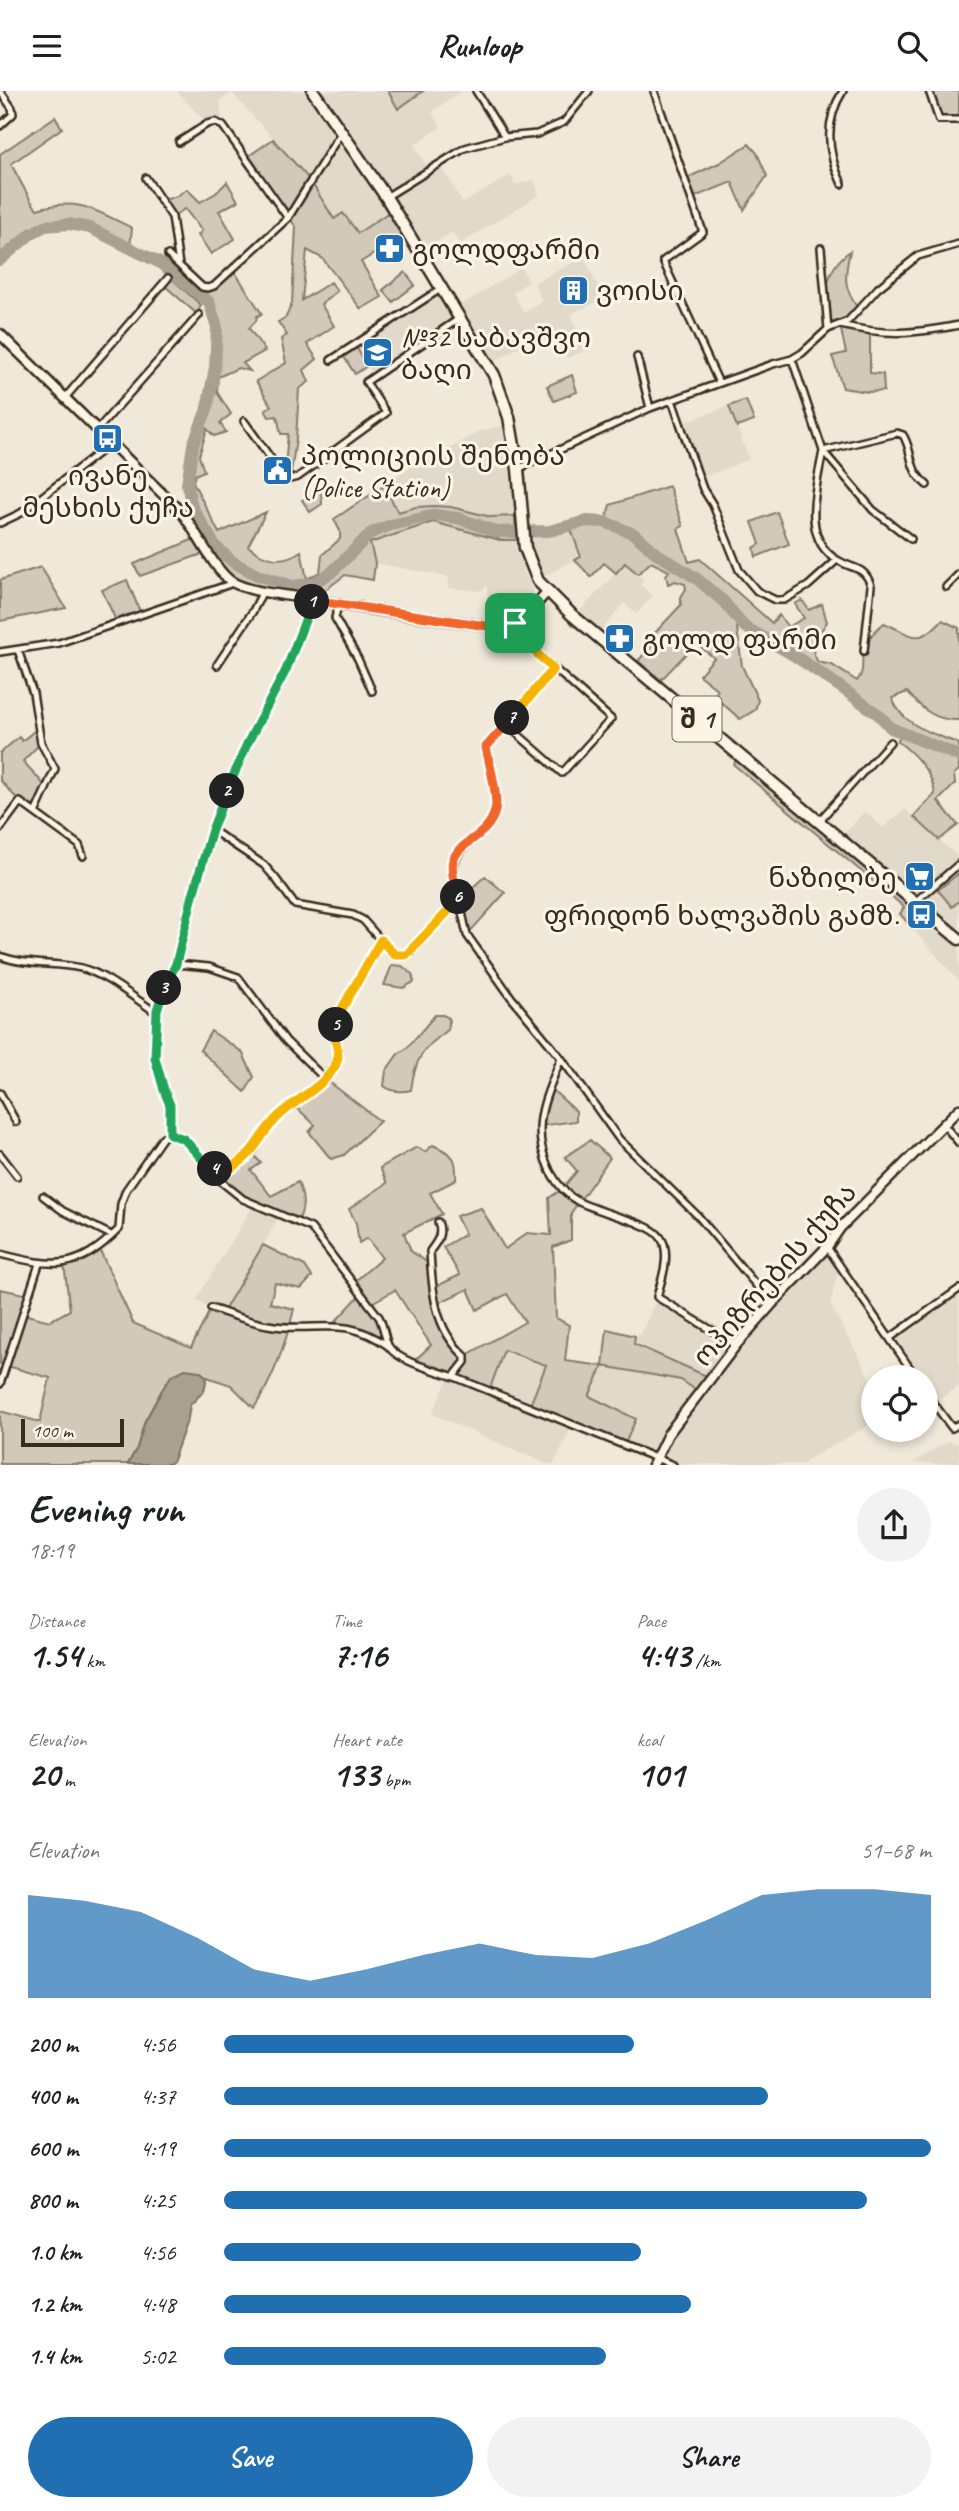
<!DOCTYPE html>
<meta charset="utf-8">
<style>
:root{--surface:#fff;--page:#f2f2f2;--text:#202124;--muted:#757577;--accent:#1f6fb2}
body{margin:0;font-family:Caveat,"Noto Sans Georgian",sans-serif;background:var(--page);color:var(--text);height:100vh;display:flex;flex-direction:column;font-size:26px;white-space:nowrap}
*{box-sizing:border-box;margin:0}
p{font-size:23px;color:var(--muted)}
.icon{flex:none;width:38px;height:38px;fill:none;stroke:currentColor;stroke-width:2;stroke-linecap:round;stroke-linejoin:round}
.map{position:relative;height:1374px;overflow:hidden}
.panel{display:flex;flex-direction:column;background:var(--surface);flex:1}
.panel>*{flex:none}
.controls{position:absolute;left:861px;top:1274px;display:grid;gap:14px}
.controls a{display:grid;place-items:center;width:77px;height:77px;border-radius:50%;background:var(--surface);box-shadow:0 4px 10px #0003;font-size:35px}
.scale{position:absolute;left:21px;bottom:18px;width:103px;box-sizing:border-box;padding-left:7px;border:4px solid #3b2a1e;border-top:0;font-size:19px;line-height:24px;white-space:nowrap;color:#3b2a1e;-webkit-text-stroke:5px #fcf5e5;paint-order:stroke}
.pin{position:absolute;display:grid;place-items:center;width:60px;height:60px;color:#fff;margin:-30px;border-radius:14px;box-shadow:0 4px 10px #0006}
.km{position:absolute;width:35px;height:35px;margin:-18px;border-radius:50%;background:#222;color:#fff;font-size:19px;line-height:35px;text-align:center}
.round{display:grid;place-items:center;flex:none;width:74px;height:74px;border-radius:37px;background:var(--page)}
.head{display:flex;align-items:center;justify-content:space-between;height:119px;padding:0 28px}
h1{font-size:38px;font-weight:700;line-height:52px}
.stats{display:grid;grid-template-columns:repeat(3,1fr);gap:10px;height:119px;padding:7px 28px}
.stats div{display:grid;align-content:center}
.stats b{font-size:35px;font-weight:700}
.stats small{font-size:19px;font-weight:400}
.stats p{font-size:19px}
.chart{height:196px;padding:14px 28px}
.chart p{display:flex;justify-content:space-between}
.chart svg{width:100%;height:126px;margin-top:7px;fill:var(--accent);opacity:.7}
.action{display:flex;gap:14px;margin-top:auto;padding:14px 28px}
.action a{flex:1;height:80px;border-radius:42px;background:var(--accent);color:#fff;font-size:28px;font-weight:700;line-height:80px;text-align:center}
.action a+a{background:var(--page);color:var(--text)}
ul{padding:0 28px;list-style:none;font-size:23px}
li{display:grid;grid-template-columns:112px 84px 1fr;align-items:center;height:52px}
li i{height:18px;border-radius:9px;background:var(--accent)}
header{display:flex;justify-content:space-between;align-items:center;height:91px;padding:0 28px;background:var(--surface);font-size:32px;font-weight:700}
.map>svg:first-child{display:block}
.built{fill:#e1d9c9}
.green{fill:#d2c9ba;stroke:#867a6c;stroke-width:2;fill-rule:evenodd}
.water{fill:#aaa091;stroke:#7e7163;stroke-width:2}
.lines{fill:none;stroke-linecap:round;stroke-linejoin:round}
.river{stroke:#aaa091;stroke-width:12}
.street-casing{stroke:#3b2a1e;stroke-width:10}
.secondary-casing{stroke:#3b2a1e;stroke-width:13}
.highway-casing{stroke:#3b2a1e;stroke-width:15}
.street{stroke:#fcf5e5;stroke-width:5}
.secondary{stroke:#fcf5e5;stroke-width:8}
.highway{stroke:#fcf5e5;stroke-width:10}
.split-1-casing{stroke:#fff;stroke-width:14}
.split-2-casing{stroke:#fff;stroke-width:14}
.split-3-casing{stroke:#fff;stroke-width:14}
.split-4-casing{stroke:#fff;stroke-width:14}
.split-5-casing{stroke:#fff;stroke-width:14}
.split-6-casing{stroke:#fff;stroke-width:14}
.split-7-casing{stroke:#fff;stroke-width:14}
.split-8-casing{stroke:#fff;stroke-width:14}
.split-1{stroke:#f0652b;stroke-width:9}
.split-2{stroke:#22a559;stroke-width:9}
.split-3{stroke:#22a559;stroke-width:9}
.split-4{stroke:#22a559;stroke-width:9}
.split-5{stroke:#f5b400;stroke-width:9}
.split-6{stroke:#f5b400;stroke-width:9}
.split-7{stroke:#f0652b;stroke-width:9}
.split-8{stroke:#f5b400;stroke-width:9}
.labels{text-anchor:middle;stroke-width:6;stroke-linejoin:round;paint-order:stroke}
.shield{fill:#fcf5e5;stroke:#75675a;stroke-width:2}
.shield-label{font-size:26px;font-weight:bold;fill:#3b2a1e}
.poi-label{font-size:28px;fill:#3b2a1e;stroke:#fcf5e5;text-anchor:start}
.street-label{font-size:28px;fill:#3b2a1e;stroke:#fcf5e5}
</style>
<header><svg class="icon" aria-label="menu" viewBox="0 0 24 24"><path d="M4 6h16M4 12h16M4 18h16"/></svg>Runloop<svg class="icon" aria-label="search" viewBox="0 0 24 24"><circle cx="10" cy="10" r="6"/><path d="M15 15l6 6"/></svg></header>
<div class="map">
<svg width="959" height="1374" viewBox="0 0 959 1374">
<rect width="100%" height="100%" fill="#f0e9d9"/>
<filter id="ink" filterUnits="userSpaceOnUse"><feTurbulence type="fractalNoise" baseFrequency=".0143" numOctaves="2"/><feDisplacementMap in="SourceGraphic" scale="14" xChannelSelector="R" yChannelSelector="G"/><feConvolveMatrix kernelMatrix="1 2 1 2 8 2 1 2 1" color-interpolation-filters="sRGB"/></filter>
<g filter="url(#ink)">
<path class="built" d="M177,0H307L335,41L312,85L341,51L388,122L357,142L335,128L310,89L232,2L220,10L223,35L215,31L207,33Z
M318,0H388L398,18L423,0H461L432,21L441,36L414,54L429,78L439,72L463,112L511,84L515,94L534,89L539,104L460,153L452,141L423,160L390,105L420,83L389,101Z
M584,166L604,208L571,223L585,260L567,267L550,238L495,270L461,214L521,177L529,190L513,202L524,222L542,209L534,192Z
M439,201L454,229L373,283L357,257Z
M729,315L749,368L700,388L680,333Z
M505,334L515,425L491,426L416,416L398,421L384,395L425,364L429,370L478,341Z
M433,431L500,449H516L523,477L534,504L529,515L512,527L503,512L487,507V495L481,500L448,497L449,486L375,472L370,453Z
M569,433L581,466L544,485L533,464L531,440H550Z
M625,472L644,489L641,494L653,505L636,523L624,512L601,540L578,522Z
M905,718L959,767V773L917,802L844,743L865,720L883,737Z
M959,780V840L923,811Z
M926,827L959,856V890L912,837Z
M254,1113L280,1125L223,1221L211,1217L196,1209Z
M827,1156L838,1180L830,1213L873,1292V1332L807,1369L804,1373H653L656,1368L624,1355L589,1306L603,1275L681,1289L711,1287L634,1253L635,1245L641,1243L657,1206L736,1254Z
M959,1202V1295L939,1309L926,1291V1286H923L894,1247Z
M504,1259L546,1274L572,1335L554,1373H547L432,1323L450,1284Z
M949,1350L959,1353V1373L912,1372Z"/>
<path class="green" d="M388,0H423L398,18Z
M929,0H959V29H939Z
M55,26L62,37L11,73L31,110L37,118C79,106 95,119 132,137L130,156C102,142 65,121 35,141C23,148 12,160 0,169V63Z
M273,48L310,89L334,128L343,122L358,142L388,122L402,145L361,171L382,206L361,218L322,167L307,159L302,209L331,191L337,200L321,213L334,235L307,253L317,268L304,279L309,291L299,298L296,348L290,388L284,386L288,343H281L277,325L269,326L265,319L271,315L256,290L286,272L281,248L287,244L278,231L286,226L292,212L296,136L246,67Z
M749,53L757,62L767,85L744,119L732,91L692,107L685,88L719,72Z
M227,91L238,110L219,120L235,148L211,163L198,144L202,140L185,118L172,126L161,110L177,105L187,98L200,111L216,102Z
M850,160C844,186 843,198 860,220L841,233L870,241V282L883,283L884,300L868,301L843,297L832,265L846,262L840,234L828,238C826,207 821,181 850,160Z
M233,178L262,223L257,225L256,230L249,237L265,260L243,272L250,280L238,277L218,286L217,301L231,323L220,332L226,341L214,345L207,338L199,365L204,380L195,384L193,391L219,442L266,421L248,455C265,469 282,473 301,460L307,488L320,481L322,464L340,448V440L334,428L384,395L398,421L416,416L435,415L451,416L491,426L515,425L516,449H500L433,431L370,452L375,472L373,489L345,484L312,509L233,492L208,461L140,485L134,473L199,446L183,423L192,416C190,409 188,401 187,394C186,369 198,344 205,321C216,288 227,228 199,203Z
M405,181L415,194L393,211L383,199Z
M172,188L201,214L197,223L165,195Z
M355,254L367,275L355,283L342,263Z
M572,284L577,301L554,310L547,295Z
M746,309L754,330L737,336L729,315Z
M669,395L683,435L678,438L689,471L700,468L772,532L779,524L788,536L804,527L795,513L802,509L809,519L822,513L827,531C817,547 806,552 818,571L832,574L857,590C865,580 861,573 863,561C866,550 875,539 884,532C912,544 918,556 942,529L959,537V629C935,630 922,618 907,601L892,607C904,637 932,641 959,653V679L954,683L955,693L938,710L958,734L939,749L914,726L935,703C933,682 914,662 897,650L903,642L891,637L879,624L795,565L745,536L737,537L742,575L758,609L755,619L740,628L714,605L718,599L699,584L714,567L696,552L661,589L638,570L656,550L652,545L681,514V506L686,498L685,493L675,490L668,493L666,484L669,480L651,471L638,483L625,472L616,482L604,472L591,486L575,469L581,466L569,433L587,430L605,431L610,414Z
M321,399L322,413L310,421L302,409Z
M777,421L789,453L756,466L754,457L760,453L752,431Z
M41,476L66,517L0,530V489Z
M127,489L141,523L117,532L102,499Z
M39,636L41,652L23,670L47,697L35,722L20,711L0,689V662L19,646L22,650Z
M736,668L926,827L912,837L900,823L904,816L734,674Z
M959,782V810L952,816L938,799Z
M485,785L505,802L467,844L459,809Z
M392,874L402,875L412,883L414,891L403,897L384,894Z
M435,924H443L449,927L448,939C423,957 415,967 411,999C403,1001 392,1001 384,995L386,980L398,963L407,957Z
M211,940L242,961L254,986L245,1001L200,959Z
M324,987L380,1030L344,1064L331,1068L309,1041L315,1034L294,1014Z
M550,997L576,1020V1030L539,1035Z
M590,1049L610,1067L571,1122V1149L553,1156L556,1227L569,1234L565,1270L603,1275L607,1238L635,1245L634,1253L711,1287L700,1302L681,1289L603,1275L589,1305L636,1328L624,1355L529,1317L546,1274L504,1259L489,1300L413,1271L431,1254L395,1199L370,1213L379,1226L388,1255L377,1247L332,1234L361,1203L353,1192L382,1167L367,1147L359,1152L356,1132L349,1118L387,1092L380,1077L417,1056L425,1061L433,1054C454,1064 457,1066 456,1089L430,1102L442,1123L404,1142L411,1160L431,1174L433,1197L460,1184L443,1156L465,1143L456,1125L481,1117L505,1158L527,1142L551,1144L549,1107L562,1098L577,1080L565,1066ZM468,1198L477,1219L507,1203L525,1231L465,1265L443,1237L436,1213Z
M252,1062L261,1072L251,1079L271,1105L298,1091C304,1107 305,1115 298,1131L243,1108L210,1077L226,1080Z
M263,1154L305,1175L312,1186L301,1198L275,1192L270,1212L294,1218C286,1251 273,1289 254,1317L231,1294L207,1286L199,1280L162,1299L145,1330L137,1357L128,1373H0V1320L40,1331L50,1287L0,1273V1198L29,1204L23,1223L50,1230L70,1219L64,1173L98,1155L133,1232L191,1257L211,1217L223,1221Z"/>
<path class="water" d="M185,1278L199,1280L207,1286L204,1300L190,1314L188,1327L173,1369L170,1373H128L137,1357L145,1330L162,1299L171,1285Z"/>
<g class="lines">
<path class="river" d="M0,169L32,142L45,135L69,133L90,137L160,172L209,211L217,236L215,276L207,318L193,354L187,393L192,416L216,456L233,471L257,484L293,495L314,492L332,481L371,442L391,434L435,424L458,427L497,441L549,440L587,430L605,431L634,443L656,462L696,487L723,510L745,536L795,565L839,595L879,624L891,637L959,665"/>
<defs>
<path id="street" d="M476,0L505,46
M654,0L703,141L663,170L719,292
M929,0L939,29H959
M0,35L13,23L12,17L0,0
M179,51L207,33L215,31L223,35L288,127
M146,87L172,126L179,174
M842,93C827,62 824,30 843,0
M386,106L465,57L505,46L537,43L564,31L589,0
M821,157L828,238
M168,164L202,196L208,197L214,195L288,127L342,40
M840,234C887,245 912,243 959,234
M637,266L650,317
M792,268L823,360L873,419L911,448
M331,269L442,197
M64,308L168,187
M672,309L703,398L713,414L739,479L757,500L775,509H784L808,495L837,469
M244,330L284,386L290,388L298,386L386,322L366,291L460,227
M97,339L199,224
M518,378L650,317L773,273L792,268L802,262L828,238L848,230L878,197L918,165L959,153
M0,432L21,422L110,353
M946,496L959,483
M338,514L335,527L358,568L372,600
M18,559L33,602L41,652L55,678L35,722
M864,560L871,495C865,475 854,479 839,470C799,449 817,394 823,360L897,342L903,344C914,362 907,378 927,394
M0,561L59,552L233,492
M217,574L253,520L263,500
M553,578L487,656C490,675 497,696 496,715C495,746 454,749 453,780L467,844L511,906L561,967L619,1048L698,1125L772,1213
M506,633L562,682L611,628L528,554L525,524
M820,729L890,651
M0,738L20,711L79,754L83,765
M212,739L264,774L276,788L295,814L353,824L363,829L395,865H406L459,809
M916,810L959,773
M0,865C26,875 54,871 81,877C106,883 135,908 157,922
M176,873L209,876L238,886L286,950L324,987
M561,967C545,1009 529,1036 550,1080C557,1093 566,1104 579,1111C597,1119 617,1125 635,1131C646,1136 660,1140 664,1153C669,1170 661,1190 657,1206L736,1254
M0,1002L16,1031
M944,1034L959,1052
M170,1043L184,1048L223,1092L243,1108L311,1137L379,1226C384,1235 385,1250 389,1256C400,1272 440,1280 457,1287C529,1316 601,1345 673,1374
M170,1043V1014L155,967L157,919L166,891L176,873L189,818L212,739L247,653L286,579L312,509
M0,1063L17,1085
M210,1077L226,1080L252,1062L274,1029L314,998L334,976L339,962L333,942L339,923L381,849
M43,1105L63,1120L111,1144
M438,1131C443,1143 437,1151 430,1160C432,1199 434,1238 465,1265V1271L454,1285
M827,1156L916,1286
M0,1163C55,1177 77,1180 119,1138L121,1113L126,1099L163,1046L170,1043
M211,1217C229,1223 249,1231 268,1234C314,1243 342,1222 388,1255
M890,1247L959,1198
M0,1293L39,1173
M926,1302L952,1337L959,1333"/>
<path id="secondary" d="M0,243L183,423C196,440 217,484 234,492C254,502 281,503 303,507C368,519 435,527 501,537C521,533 533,516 547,501
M653,1374L668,1343L736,1254L772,1213L827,1156L840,1137L959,1018"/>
<path id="highway" d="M313,0L386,106L494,284L509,326L518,378L525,457L538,490L572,524L959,848"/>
</defs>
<use href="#street" class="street-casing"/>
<use href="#secondary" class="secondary-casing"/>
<use href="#highway" class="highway-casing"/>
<use href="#street" class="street"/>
<use href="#secondary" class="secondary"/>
<use href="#highway" class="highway"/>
</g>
</g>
<g class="lines" filter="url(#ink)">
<defs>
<path id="split-1" d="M312,511V509L500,537L515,532"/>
<path id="split-2" d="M227,700L247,653L286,579L312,511"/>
<path id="split-3" d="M164,897L176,873L193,804L212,739L227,700"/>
<path id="split-4" d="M164,897L157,919L155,967L164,999L170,1014V1043L184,1048L210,1077L215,1078"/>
<path id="split-5" d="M215,1078L226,1080C255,1064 254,1052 274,1030C291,1010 321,999 335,975C343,961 331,948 336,934"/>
<path id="split-6" d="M336,934L339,923L381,849L395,864H406L459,809L458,806"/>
<path id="split-7" d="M458,806C456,795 450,780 453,769C460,750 488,746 495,720C499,706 489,672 486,656L512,627"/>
<path id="split-8" d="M512,627L553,578L528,554L525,524L515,532"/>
</defs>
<use href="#split-1" class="split-1-casing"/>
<use href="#split-2" class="split-2-casing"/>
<use href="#split-3" class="split-3-casing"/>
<use href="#split-4" class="split-4-casing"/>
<use href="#split-5" class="split-5-casing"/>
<use href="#split-6" class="split-6-casing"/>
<use href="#split-7" class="split-7-casing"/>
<use href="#split-8" class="split-8-casing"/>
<use href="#split-1" class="split-1"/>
<use href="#split-2" class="split-2"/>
<use href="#split-3" class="split-3"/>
<use href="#split-4" class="split-4"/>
<use href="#split-5" class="split-5"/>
<use href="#split-6" class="split-6"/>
<use href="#split-7" class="split-7"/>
<use href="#split-8" class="split-8"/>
</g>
<defs>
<symbol id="pharmacy-square" viewBox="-11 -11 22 22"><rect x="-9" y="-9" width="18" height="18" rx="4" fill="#1f6fb2" stroke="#fcf5e5"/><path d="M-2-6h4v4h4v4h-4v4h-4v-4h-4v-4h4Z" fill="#fff"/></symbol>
<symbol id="building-square" viewBox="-11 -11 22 22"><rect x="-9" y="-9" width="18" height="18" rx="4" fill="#1f6fb2" stroke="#fcf5e5"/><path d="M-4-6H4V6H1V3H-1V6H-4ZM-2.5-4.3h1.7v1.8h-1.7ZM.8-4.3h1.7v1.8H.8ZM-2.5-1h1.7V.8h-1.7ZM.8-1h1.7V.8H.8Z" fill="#fff"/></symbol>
<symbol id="school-square" viewBox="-11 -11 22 22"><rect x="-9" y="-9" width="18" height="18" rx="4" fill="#1f6fb2" stroke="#fcf5e5"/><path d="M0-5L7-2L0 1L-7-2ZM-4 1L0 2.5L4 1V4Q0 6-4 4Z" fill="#fff"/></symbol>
<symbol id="bus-square" viewBox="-11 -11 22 22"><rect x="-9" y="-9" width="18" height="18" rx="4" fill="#1f6fb2" stroke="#fcf5e5"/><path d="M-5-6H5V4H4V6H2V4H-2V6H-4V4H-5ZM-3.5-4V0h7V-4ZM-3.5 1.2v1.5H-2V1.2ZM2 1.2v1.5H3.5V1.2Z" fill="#fff"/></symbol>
<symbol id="civic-square" viewBox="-11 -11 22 22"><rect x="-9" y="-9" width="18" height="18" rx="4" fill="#1f6fb2" stroke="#fcf5e5"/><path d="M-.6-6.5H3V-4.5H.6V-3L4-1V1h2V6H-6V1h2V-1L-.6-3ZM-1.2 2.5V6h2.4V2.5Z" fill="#fff"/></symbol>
<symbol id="supermarket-square" viewBox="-11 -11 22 22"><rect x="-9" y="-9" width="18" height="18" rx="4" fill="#1f6fb2" stroke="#fcf5e5"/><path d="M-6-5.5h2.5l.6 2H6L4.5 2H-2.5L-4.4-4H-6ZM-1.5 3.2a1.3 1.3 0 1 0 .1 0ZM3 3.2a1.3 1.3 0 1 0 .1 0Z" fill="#fff"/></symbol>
</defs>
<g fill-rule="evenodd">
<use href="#pharmacy-square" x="372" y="140" width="35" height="35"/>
<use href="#building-square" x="556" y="182" width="35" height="35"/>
<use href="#school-square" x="360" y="244" width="35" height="35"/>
<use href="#bus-square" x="90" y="330" width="35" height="35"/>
<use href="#civic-square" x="260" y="362" width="35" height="35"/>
<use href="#pharmacy-square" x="602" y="530" width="35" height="35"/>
<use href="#supermarket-square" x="902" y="768" width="35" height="35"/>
<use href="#bus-square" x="904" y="806" width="35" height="35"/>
</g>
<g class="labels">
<rect class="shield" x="672.5" y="605.5" width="49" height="45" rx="5"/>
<g class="shield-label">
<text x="697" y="637">შ 1</text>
</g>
<g class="poi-label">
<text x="412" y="168">გოლდფარმი</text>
<text x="596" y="209">ვოისი</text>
<text x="401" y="256">№32 საბავშვო<tspan x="401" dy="32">ბაღი</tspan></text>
<text x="301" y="374">პოლიციის შენობა<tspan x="301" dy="32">(Police Station)</tspan></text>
<text x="108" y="394" text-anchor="middle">ივანე<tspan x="108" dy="32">მესხის ქუჩა</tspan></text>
<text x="642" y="558">გოლდ ფარმი</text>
<text x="897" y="796" text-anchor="end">ნაზილბე</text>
<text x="899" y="834" text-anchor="end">ფრიდონ ხალვაშის გამზ.</text>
</g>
<g class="street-label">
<text transform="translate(774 1183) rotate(-49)" y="10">ოპიზრების ქუჩა</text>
</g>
</g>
</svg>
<div class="controls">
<a><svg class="icon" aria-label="locate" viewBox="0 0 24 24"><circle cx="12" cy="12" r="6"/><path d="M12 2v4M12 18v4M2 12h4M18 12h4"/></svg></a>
</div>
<div class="scale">100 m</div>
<div class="pin" style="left:515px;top:532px;background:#1e9e55"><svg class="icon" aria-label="arrive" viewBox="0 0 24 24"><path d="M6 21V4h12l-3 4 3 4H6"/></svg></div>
<b class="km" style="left:312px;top:511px">1</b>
<b class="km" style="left:227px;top:700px">2</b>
<b class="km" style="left:164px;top:897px">3</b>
<b class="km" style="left:215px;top:1078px">4</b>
<b class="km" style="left:336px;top:934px">5</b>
<b class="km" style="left:458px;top:806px">6</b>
<b class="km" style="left:512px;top:627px">7</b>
</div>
<section class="panel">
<div class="head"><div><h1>Evening run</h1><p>18:19</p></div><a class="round"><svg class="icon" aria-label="share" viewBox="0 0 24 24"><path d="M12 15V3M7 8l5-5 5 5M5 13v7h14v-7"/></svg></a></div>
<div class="stats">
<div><p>Distance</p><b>1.54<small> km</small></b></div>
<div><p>Time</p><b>7:16</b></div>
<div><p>Pace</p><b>4:43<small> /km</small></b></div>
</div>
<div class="stats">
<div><p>Elevation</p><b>20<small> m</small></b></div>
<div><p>Heart rate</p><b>133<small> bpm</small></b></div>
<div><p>kcal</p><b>101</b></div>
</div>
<div class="chart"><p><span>Elevation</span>51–68 m</p>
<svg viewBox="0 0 160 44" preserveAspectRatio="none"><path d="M0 44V8L10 10L20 14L30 23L40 34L50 38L60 34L70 29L80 25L90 29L100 30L110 25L120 17L130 8L140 6L150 6L160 8V44z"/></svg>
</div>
<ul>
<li><b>200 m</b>4:56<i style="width:58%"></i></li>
<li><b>400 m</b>4:37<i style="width:77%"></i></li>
<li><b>600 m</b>4:19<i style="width:100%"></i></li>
<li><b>800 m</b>4:25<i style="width:91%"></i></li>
<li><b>1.0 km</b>4:56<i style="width:59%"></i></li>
<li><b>1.2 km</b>4:48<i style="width:66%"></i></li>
<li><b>1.4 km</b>5:02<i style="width:54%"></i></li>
</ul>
<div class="action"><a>Save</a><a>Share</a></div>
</section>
